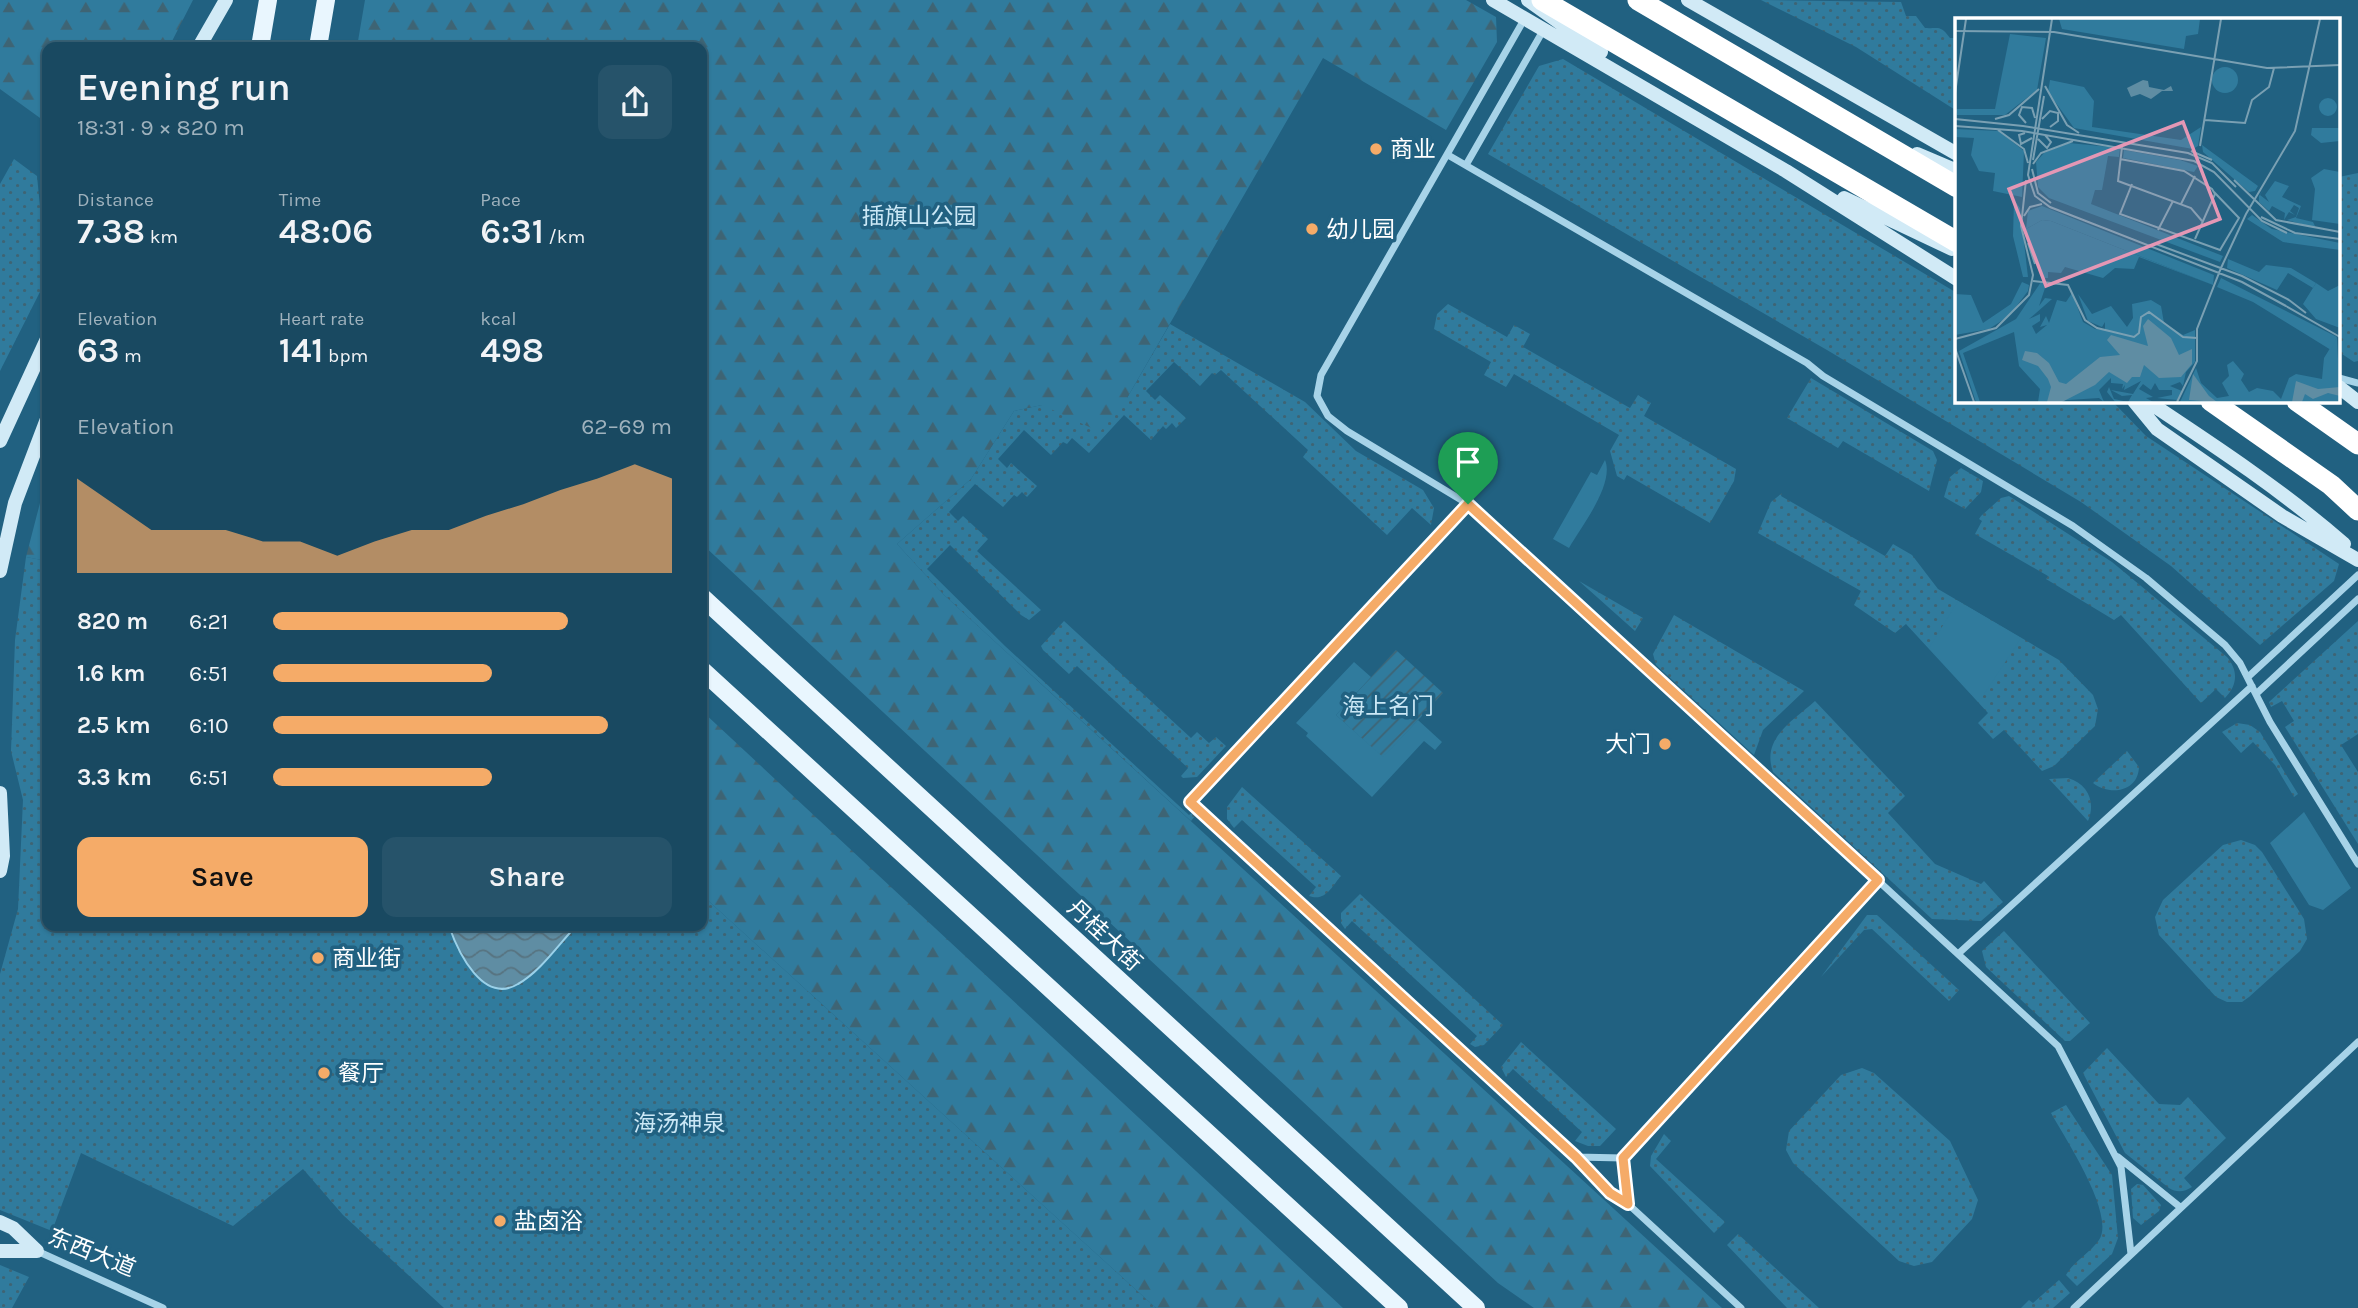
<!DOCTYPE html>
<meta charset="utf-8">
<style>
:root{--surface:#194961;--page:#26536a;--text:#f1f3f6;--muted:#9fb2bd;--line:#376176;--accent:#f5ab68}
body{margin:0;font-family:Karla,"Noto Sans SC",sans-serif;background:var(--page);color:var(--text);height:100vh;display:flex;flex-direction:column;font-size:26px;white-space:nowrap}
*{box-sizing:border-box;margin:0}
p{font-size:23px;color:var(--muted)}
.icon{flex:none;width:38px;height:38px;fill:none;stroke:currentColor;stroke-width:2;stroke-linecap:round;stroke-linejoin:round}
.map{position:relative;flex:1;overflow:hidden}
.sheet{position:absolute;left:42px;top:42px;width:665px;height:889px;display:flex;flex-direction:column;background:var(--surface);border-radius:14px;box-shadow:0 2px 5px #0004,0 0 0 2px var(--line)}
.sheet>*{flex:none}
.pin{position:absolute;display:grid;place-items:center;width:60px;height:60px;color:#fff;margin:-72px -30px;border-radius:50% 50% 50% 0;rotate:-45deg;box-shadow:0 0 7px #0007}
.pin .icon{rotate:45deg}
.round{display:grid;place-items:center;flex:none;width:74px;height:74px;border-radius:14px;background:var(--page)}
.headline{display:flex;align-items:center;justify-content:space-between;height:119px;padding:0 35px}
h1{font-size:38px;font-weight:600;line-height:52px}
.figures{display:grid;grid-template-columns:repeat(3,1fr);gap:10px;height:119px;padding:7px 35px}
.figures div{display:grid;align-content:center}
.figures b{font-size:35px;font-weight:600}
.figures small{font-size:19px;font-weight:400}
.figures p{font-size:19px}
.chart{height:196px;padding:14px 35px}
.chart p{display:flex;justify-content:space-between}
.chart svg{width:100%;height:126px;margin-top:7px;fill:var(--accent);opacity:.7}
.action{display:flex;gap:14px;margin-top:auto;padding:14px 35px}
.action a{flex:1;height:80px;border-radius:14px;background:var(--accent);color:#111;font-size:28px;font-weight:600;line-height:80px;text-align:center}
.action a+a{background:var(--page);color:var(--text)}
ul{padding:0 35px;list-style:none;font-size:23px}
li{display:grid;grid-template-columns:112px 84px 1fr;align-items:center;height:52px}
li i{height:18px;border-radius:9px;background:var(--accent)}
.map>svg:first-child{display:block}
.grass{fill:url(#grass-dots)}
.forest{fill:url(#forest-firs)}
.garden{fill:url(#garden-furrows)}
.pitch{fill:#307b9d}
.water{fill:url(#water-waves);stroke:#9ad1e9;stroke-width:2}
.lines{fill:none;stroke-linecap:round;stroke-linejoin:round}
.street{stroke:#a7d3e8;stroke-width:7}
.secondary{stroke:#d1eaf6;stroke-width:14}
.primary{stroke:#e9f6fe;stroke-width:18}
.highway{stroke:#fff;stroke-width:21}
.route-casing{stroke:#fff;stroke-width:14}
.route{stroke:#f5ab68;stroke-width:9}
.poi-dot{fill:#f5ab68;stroke:#216181;stroke-width:2.5}
.labels{text-anchor:middle;stroke-width:7;stroke-linejoin:round;paint-order:stroke}
.poi-label{font-size:23px;fill:#fff;stroke:#216181;text-anchor:start}
.park-label{font-size:23px;fill:#cbe8f6;stroke:#216181}
.street-label{font-size:23px;fill:#fff;stroke:#216181}
.inset-road{fill:none;stroke:#7aa0b3;stroke-width:2}
.view{fill:#e497b5;fill-opacity:0.15;stroke:#e497b5;stroke-width:3.5}
.inset-edge{fill:none;stroke:#fff;stroke-width:3.5}
</style>
<div class="map">
<svg width="2358" height="1308" viewBox="0 0 2358 1308">
<defs>
<pattern id="grass-dots" width="8" height="8" patternUnits="userSpaceOnUse" patternTransform="scale(1.75)"><rect width="8" height="8" fill="#307b9d"/><path d="M2 2h.1M6 6h.1" fill="none" stroke="#3e6474" stroke-width="1.8" stroke-linecap="round"/></pattern>
<pattern id="forest-firs" width="22" height="20" patternUnits="userSpaceOnUse" patternTransform="scale(1.75)"><rect width="22" height="20" fill="#307b9d"/><path d="M5 1l3.5 6h-7zM16 11l3.5 6h-7z" fill="#3e6474"/></pattern>
<pattern id="garden-furrows" width="10" height="10" patternUnits="userSpaceOnUse" patternTransform="scale(1.75)"><rect width="10" height="10" fill="#307b9d"/><path d="M-1 1l2-2M0 10L10 0M9 11l2-2" fill="none" stroke="#3e6474"/></pattern>
<pattern id="water-waves" width="16" height="10" patternUnits="userSpaceOnUse" patternTransform="scale(1.75)"><rect width="16" height="10" fill="#5f8da3"/><path d="M0 5q4-4 8 0t8 0" fill="none" stroke="#577380"/></pattern>
</defs>
<rect width="100%" height="100%" fill="#216181"/>
<path class="grass" d="M1761,0L1901,2L1906,16H1916L1925,28C1938,29 1940,24 1950,38H1957V111L1856,47Z
M1563,59L1957,293V401H2112L2146,436L2339,564L2334,581L2260,645L2171,566L2081,502L1827,350L1488,154L1539,66Z
M14,159L37,176L47,278L0,371V184Z
M2358,173V361L2354,362L2339,352V177Z
M1448,304L1507,337L1514,325L1530,334L1523,347L1630,408L1638,395L1651,403L1644,416L1736,469L1734,481L1710,523L1627,475L1624,480L1617,476L1610,451L1619,435L1514,374L1506,387L1484,375L1491,362L1434,329L1437,314Z
M1170,324L1305,402L1356,451L1423,490L1434,508L1431,525L1412,508L1387,535L1303,457L1308,450L1221,370L1215,375L1212,373L1200,386L1174,362L1146,391L1155,400L1160,395L1186,418L1176,428L1172,423L1166,429L1163,426L1151,440L1124,415L1089,453L1072,438L1067,444L1063,442L1051,455L1024,430L998,459L1007,468L1011,463L1037,486L1027,497L1022,492L1017,497L1014,495L1003,507L975,484L949,512L958,521L963,516L988,539L977,551L1041,610L1029,620L1021,615L950,545L927,569L1005,646L1189,815L1192,813L1195,816L1191,821L943,594L897,544L971,479L1014,411L1042,405L1127,398Z
M1811,378L1933,451L1937,460L1929,491L1843,441L1838,448L1787,418Z
M1961,468L1983,481L1981,492L1965,509L1944,497L1950,477Z
M1782,493L1781,496L1885,556L1893,544L1912,555L1938,589L2059,660L2093,695L2098,709L2095,726L2054,766L2042,771L2004,730L1993,739L1978,723L1988,713L1906,624L1895,633L1854,605L1861,591L1758,533L1771,502Z
M2009,496L2112,562L2227,657C2238,670 2238,685 2225,698L2216,689L2201,703L2121,615L2114,620L2046,579L2048,576L1975,534L1982,521L1979,519L1981,516L2001,498Z
M26,557L47,561V926H702V895L1156,1308H444L343,1215L303,1169L233,1226L81,1153L52,1231L0,1210V974L18,909L23,800L11,751L15,640Z
M1579,581L1643,618L1635,631Z
M1674,615L1804,691L1763,730L1754,755L1656,665L1653,654Z
M1064,621L1191,738L1197,732L1209,743L1216,737L1226,746L1197,777L1183,778L1181,776L1188,768L1077,666L1069,674L1043,650L1041,646Z
M2358,621V734L2341,745L2358,772V844L2285,727L2294,721L2282,701L2271,707L2269,702Z
M1815,701L1905,796L1888,813L1935,864L1981,884L1984,881L2003,902L1981,921L1932,919L1773,772C1761,738 1793,721 1815,701Z
M2237,723L2250,725L2260,732L2298,794L2294,797L2275,765L2253,742L2241,753L2222,732Z
M2127,751L2139,767C2138,792 2110,796 2093,783Z
M2068,778C2088,784 2096,802 2088,821L2049,779Z
M1242,787L1341,876C1332,886 1326,902 1309,896L1316,887L1242,820L1234,828L1227,819V807Z
M2241,840L2255,845L2262,852L2304,919L2307,939L2300,951L2249,997L2242,1002H2227L2216,997L2159,935L2155,917L2163,900L2223,845Z
M1360,894L1503,1025L1484,1045L1475,1047L1470,1044L1477,1036L1352,921L1345,929L1341,923V913Z
M1867,915H1877L1959,990L1949,1001L1872,929L1864,930L1821,977Z
M2004,931L2090,1023L2070,1041H2065L1986,967L1982,951Z
M1521,1042L1616,1129L1600,1146H1588L1575,1141L1582,1132L1513,1069L1506,1077L1501,1067Z
M2107,1048L2159,1104L2180,1105L2188,1097L2226,1138L2184,1178L2192,1187C2184,1192 2177,1193 2169,1188L2125,1153L2083,1073Z
M1862,1068L1874,1073L1950,1141L1978,1200L1972,1219L1932,1262L1914,1266L1899,1261L1793,1163L1786,1150L1789,1131L1841,1075Z
M2066,1105L2112,1175L2118,1238L2112,1254L2077,1286L2066,1275C2073,1262 2090,1253 2099,1240C2116,1215 2065,1138 2051,1113Z
M1664,1134L1671,1141L1656,1159L1725,1222L1714,1233L1650,1166L1651,1156Z
M2137,1184L2143,1185L2161,1205L2159,1211L2141,1225L2133,1218L2131,1189Z
M1738,1234L1819,1308H1787L1727,1245Z
M0,1265L29,1277L12,1308H0Z
M2059,1280L2070,1293L2053,1308H2021L2029,1300L2033,1303Z"/>
<path class="forest" d="M0,0H193L169,47H47V123L0,89Z
M365,0H1466L1496,17L1497,42L1446,130L1323,58L1127,398L1100,432L1042,405L1014,411L971,479L897,544L943,594L1722,1308H1534L1498,1283L702,544V47H357Z
M47,476V561L26,557Z
M702,711L1343,1308H1156L702,895Z"/>
<path class="garden" d="M1396,650L1443,693L1383,758L1336,715Z"/>
<path class="pitch" d="M1605,460C1615,484 1581,527 1569,548L1553,539L1591,472L1597,475Z
M1958,601L2021,638L1979,702L1929,648Z
M1354,662L1371,677L1336,715L1383,757L1418,720L1442,742L1435,750L1424,741L1372,797L1306,736L1308,733L1296,723Z
M2304,812L2351,888L2323,910L2309,905L2270,843Z"/>
<path class="water" d="M449,926H576C559,944 540,972 518,984C483,1005 458,952 449,926Z"/>
<g class="lines">
<path class="street" d="M1525,18L1321,375L1317,396L1328,416L1347,431L1468,504L2058,1046L2121,1167L2131,1254
M1448,155L1807,363L1823,376L2073,526L2146,578L2225,645L2240,663L2270,722L2358,864
M1466,165L1544,29
M2339,378L2358,383
M1468,504L1190,802L1576,1157L1610,1193L1628,1204L1741,1308
M2248,677L2358,575
M2256,694L2358,599
M1958,954L2252,686
M1576,1157L1623,1158L1878,880
M2118,1157L2180,1207
M1623,1158L1628,1204
M37,1251L163,1308
M2074,1308L2358,1042"/>
<path class="secondary" d="M1493,0L1786,171L1957,279
M1528,0L1601,52
M1688,0L1957,154
M199,47L226,0
M1917,154L1957,171
M1844,198L1952,249
M2339,387L2358,402
M2134,401L2157,429L2282,516L2358,560
M2147,401C2215,446 2282,490 2344,544
M0,441L47,339
M0,571L15,503L47,419
M0,793L3,856L0,871
M0,1222L13,1228L37,1251
M0,1251H37"/>
<path class="primary" d="M260,47L268,0
M318,47L326,0
M702,597L1476,1308
M702,670L1399,1308"/>
<path class="highway" d="M1542,0L1957,242
M1638,0L1957,187
M2211,401L2331,485L2358,510
M2297,401L2358,444"/>
</g>
<g class="lines">
<defs>
<path id="route" d="M1468,504L1878,880L1623,1158L1628,1204L1610,1193L1576,1157L1190,802Z"/>
</defs>
<use href="#route" class="route-casing"/>
<use href="#route" class="route"/>
</g>
<g class="poi-dot">
<circle cx="1376" cy="149" r="7"/>
<circle cx="1312" cy="229" r="7"/>
<circle cx="1665" cy="744" r="7"/>
<circle cx="318" cy="958" r="7"/>
<circle cx="324" cy="1073" r="7"/>
<circle cx="500" cy="1221" r="7"/>
</g>
<g class="labels">
<g class="poi-label">
<text x="1390" y="157">商业</text>
<text x="1326" y="237">幼儿园</text>
<text x="1651" y="752" text-anchor="end">大门</text>
<text x="332" y="966">商业街</text>
<text x="338" y="1081">餐厅</text>
<text x="514" y="1229">盐卤浴</text>
</g>
<g class="park-label">
<text x="919" y="224">插旗山公园</text>
<text x="1388" y="714">海上名门</text>
<text x="679" y="1131">海汤神泉</text>
</g>
<g class="street-label">
<text transform="translate(1105 935) rotate(43)" y="8">丹桂大街</text>
<text transform="translate(92 1252) rotate(22)" y="8">东西大道</text>
</g>
</g>
<g transform="translate(1955 18)">
<rect width="385" height="385" fill="#216181"/>
<path d="M104,1H245L243,16L231,18L229,31L107,11ZM55,16L91,20L82,72L50,97H2L0,91H40ZM95,62L129,69L139,83L137,109L226,122L246,109L243,128L238,131L119,110L93,74ZM364 89a9 9 0 1 1 18 0a9 9 0 1 1-18 0ZM357,110H385V123L366,125L356,117ZM247,127L303,168L300,173L294,174L248,134ZM169,132L225,142L243,148L239,154L168,140ZM320,163L334,168L327,179L346,188L341,200L358,204L361,210L332,202L341,199L344,190L339,187L335,193L340,197L334,194L329,202L330,195L317,188L314,193L304,184V178L311,168L305,177L314,184L310,177ZM59,182L65,190L73,259H68L58,218ZM297,197L317,211L385,225V232L328,224L292,201ZM87,202L96,203L258,267L184,239L179,251L160,250L148,260L110,249L106,255L93,254V260H87L71,211ZM273,241L304,254L311,247L336,250L361,265L358,270L333,255L322,272L272,250ZM67,264L74,267L73,273L54,298L34,311L0,317V276L16,277L28,305L56,286ZM86,264H92L84,288L90,280L97,281L74,301L85,296V303L77,308L81,316L92,307L85,309L91,298L94,305L102,282L111,284L117,275L128,304L140,311L150,312V304L147,309L133,303L123,276L137,296L156,288L172,309L178,300L177,286L196,282L206,288L209,305L228,317L240,312V344L231,354L228,368L225,364L215,368L227,373L222,382L202,380L217,377V372H204L200,365L196,372L188,366L184,371L198,379L191,380L198,384H160L152,374L154,369L159,381L173,384L177,377L167,378L156,372L178,376L186,363L169,372L170,367L167,371L168,366L156,365V360L144,372L149,384L144,380L83,384L85,371L64,348L59,314L8,335L25,384H21L4,333L61,301ZM382,319L385,384H225L241,350L246,365L262,380L274,378L267,365L274,358L272,347L278,343L289,356L286,362L294,374L302,370L318,373L326,381L334,360L341,356L367,361L369,340Z" fill="#307b9d"/>
<path d="M0,111L44,113L69,133L67,179L38,173L40,155L24,153L16,137L19,120L0,119ZM114,125L165,130L164,139L153,138L147,172H140L136,186L268,238L265,244L94,180L83,169L81,144L89,135ZM369,151L385,154V206L357,202L360,171L356,160ZM87,188L259,257L258,267L96,203L87,202L71,211L73,193ZM266,260L382,319L376,332L298,284L262,269ZM361,265L373,273L385,267V310L361,301L348,286Z" fill="#307b9d"/>
<path d="M257 62a13 13 0 1 1 26 0a13 13 0 1 1-26 0Z" fill="#307b9d"/>
<path d="M188,62L193,63L194,69L209,72L216,68L218,73H207L196,81L185,76L176,79L172,70ZM193,301L216,320L224,337L237,331V346L226,359L204,360L189,347L185,359H177L172,365L154,354L140,367L107,384H92L96,369L93,361L83,348L67,342L70,333L82,335L94,345L104,364L111,366L145,339L165,337L152,322L156,317L193,328L188,308ZM238,356L254,378L262,384L234,382ZM341,363L363,371L385,369V378L373,375L358,381L350,376L347,384H337Z" fill="#5f8da3"/>
<path class="inset-road" d="M97,1L73,157L80,178L95,189L287,264L331,288M0,13L99,14L312,50L385,47M90,68L112,107L124,115M0,75L11,1M0,101L68,108L233,135L257,145L281,169M40,101L54,97L84,71M87,101L95,93L103,95V103L95,109M250,102L290,105L297,82L314,69L319,50M71,105L64,97L67,89L77,90L80,100M0,108L67,113L239,143L259,154L307,203L332,215M43,112L69,131L73,145M70,115L64,117L66,126L77,120M83,121L92,130L96,124L90,117M245,128L266,1M167,129L163,163L236,190L247,203M236,133L257,142M165,141L229,153L257,171L260,176L240,221M78,142L89,78M78,146L86,135L118,123M77,151L83,175L96,185M279,162L321,202L385,214M177,166L165,196L265,232L284,200L259,174M226,186L240,158M69,198L75,189L87,186M306,199L340,215L385,221M203,212L218,183M73,225L80,246M201,226L287,258L334,282M78,263L113,267L130,302L142,310L179,319L184,315L186,299L194,294L228,319L242,320M334,282L351,295M331,288L385,319M0,321L41,310L74,277L78,257L66,208L71,162M0,330L19,384M222,384L242,343V311L266,250L291,196L340,113L365,1"/>
<path class="view" d="M228,104L265,201L91,268L54,171Z"/>
<rect width="385" height="385" class="inset-edge"/>
</g>
</svg>
<div class="pin" style="left:1468px;top:504px;background:#1e9e55"><svg class="icon" aria-label="arrive" viewBox="0 0 24 24"><path d="M6 21V4h12l-3 4 3 4H6"/></svg></div>
<section class="sheet">
<div class="headline"><div><h1>Evening run</h1><p>18:31 · 9 × 820 m</p></div><a class="round"><svg class="icon" aria-label="share" viewBox="0 0 24 24"><path d="M12 15V3M7 8l5-5 5 5M5 13v7h14v-7"/></svg></a></div>
<div class="figures">
<div><p>Distance</p><b>7.38<small> km</small></b></div>
<div><p>Time</p><b>48:06</b></div>
<div><p>Pace</p><b>6:31<small> /km</small></b></div>
</div>
<div class="figures">
<div><p>Elevation</p><b>63<small> m</small></b></div>
<div><p>Heart rate</p><b>141<small> bpm</small></b></div>
<div><p>kcal</p><b>498</b></div>
</div>
<div class="chart"><p><span>Elevation</span>62–69 m</p>
<svg viewBox="0 0 160 44" preserveAspectRatio="none"><path d="M0 44V11L10 20L20 29L30 29L40 29L50 33L60 33L70 38L80 33L90 29L100 29L110 24L120 20L130 15L140 11L150 6L160 11V44z"/></svg>
</div>
<ul>
<li><b>820 m</b>6:21<i style="width:74%"></i></li>
<li><b>1.6 km</b>6:51<i style="width:55%"></i></li>
<li><b>2.5 km</b>6:10<i style="width:84%"></i></li>
<li><b>3.3 km</b>6:51<i style="width:55%"></i></li>
</ul>
<div class="action"><a>Save</a><a>Share</a></div>
</section>
</div>
